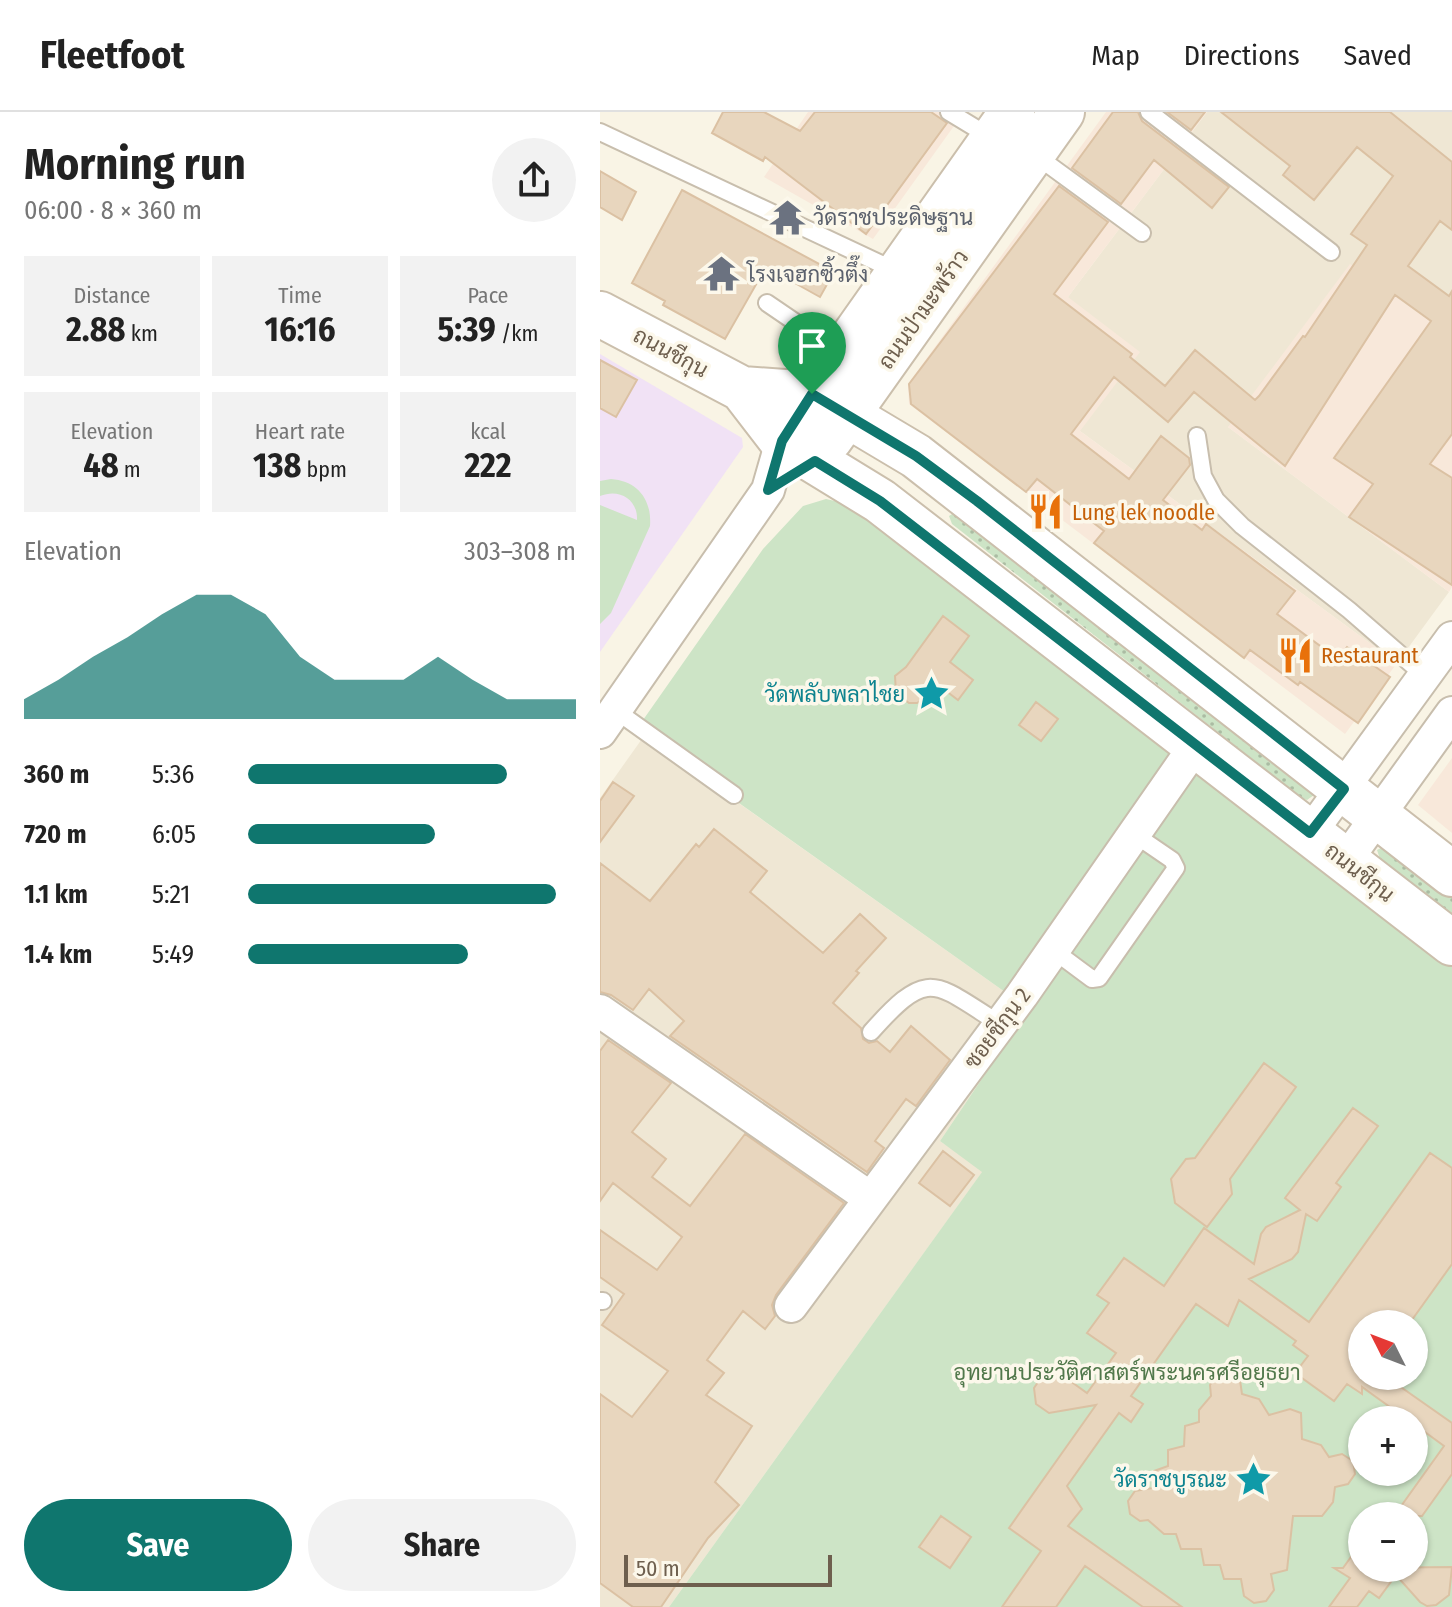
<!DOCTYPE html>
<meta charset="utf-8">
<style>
:root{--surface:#fff;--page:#f2f2f2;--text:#222;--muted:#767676;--line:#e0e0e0;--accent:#0f766e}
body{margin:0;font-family:"Fira Sans Condensed",Sarabun,sans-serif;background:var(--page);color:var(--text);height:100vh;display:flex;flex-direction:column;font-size:30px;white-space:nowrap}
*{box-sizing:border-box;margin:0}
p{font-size:26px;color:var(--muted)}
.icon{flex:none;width:44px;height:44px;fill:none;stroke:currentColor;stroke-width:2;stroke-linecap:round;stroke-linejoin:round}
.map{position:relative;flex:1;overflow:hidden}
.sheet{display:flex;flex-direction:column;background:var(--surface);width:600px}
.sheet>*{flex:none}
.needle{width:52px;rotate:312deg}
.tools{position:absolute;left:748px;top:1198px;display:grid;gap:16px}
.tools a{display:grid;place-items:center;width:80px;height:80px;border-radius:50%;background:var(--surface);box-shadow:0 2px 6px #0004;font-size:40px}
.scale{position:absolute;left:24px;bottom:20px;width:208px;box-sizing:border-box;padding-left:8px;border:4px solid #6e5f4e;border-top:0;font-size:22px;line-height:28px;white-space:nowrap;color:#6e5f4e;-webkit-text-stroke:6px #fcf8eb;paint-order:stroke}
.pin{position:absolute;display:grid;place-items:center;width:68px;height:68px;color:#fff;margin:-82px -34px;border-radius:50% 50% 50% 0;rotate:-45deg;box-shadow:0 0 8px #0007}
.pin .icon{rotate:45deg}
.round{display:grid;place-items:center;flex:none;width:84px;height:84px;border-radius:42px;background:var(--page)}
.summary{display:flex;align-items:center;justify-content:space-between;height:136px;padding:0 24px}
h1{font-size:44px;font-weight:700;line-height:60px}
.metrics{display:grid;grid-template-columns:repeat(3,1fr);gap:12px;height:136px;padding:8px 24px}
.metrics div{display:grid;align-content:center;border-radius:0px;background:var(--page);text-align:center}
.metrics b{font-size:34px;font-weight:700}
.metrics small{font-size:22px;font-weight:400}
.metrics p{font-size:22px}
.chart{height:224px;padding:16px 24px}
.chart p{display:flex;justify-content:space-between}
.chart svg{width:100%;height:144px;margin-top:8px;fill:var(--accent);opacity:.7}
.button{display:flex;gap:16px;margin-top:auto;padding:16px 24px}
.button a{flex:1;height:92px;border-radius:48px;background:var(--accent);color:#fff;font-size:32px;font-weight:700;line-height:92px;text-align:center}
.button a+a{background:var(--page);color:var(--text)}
ul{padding:0 24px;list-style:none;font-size:26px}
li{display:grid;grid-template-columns:128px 96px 1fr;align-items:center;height:60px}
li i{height:20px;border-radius:10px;background:var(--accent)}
header{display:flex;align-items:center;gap:48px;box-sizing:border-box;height:112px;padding:0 40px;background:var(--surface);border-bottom:2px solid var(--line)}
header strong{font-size:38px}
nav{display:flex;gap:44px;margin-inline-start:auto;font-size:28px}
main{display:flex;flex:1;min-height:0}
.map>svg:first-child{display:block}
.residential{fill:#efe7d4}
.commercial{fill:#f8e8da}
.education{fill:#f1e2f5}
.grass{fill:url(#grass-dots)}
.green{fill:#cde4c6;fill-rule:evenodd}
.building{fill:#e8d6be;stroke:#dbc1a3;stroke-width:2}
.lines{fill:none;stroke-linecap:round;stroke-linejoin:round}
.lane-casing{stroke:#c8bead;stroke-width:20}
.street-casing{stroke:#c8bead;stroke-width:36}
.secondary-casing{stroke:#cbbfac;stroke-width:48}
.lane{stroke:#fff;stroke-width:16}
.street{stroke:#fff;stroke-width:32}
.secondary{stroke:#fff;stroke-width:44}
.route-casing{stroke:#fff;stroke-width:16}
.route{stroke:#0f766e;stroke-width:10}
.labels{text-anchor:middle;stroke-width:7;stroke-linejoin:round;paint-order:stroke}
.worship-label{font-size:22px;fill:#5b616d;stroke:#fcf8eb;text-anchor:start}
.street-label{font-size:22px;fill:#6e5f4e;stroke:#fcf8eb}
.food-label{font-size:22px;fill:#c56008;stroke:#fcf8eb;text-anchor:start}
.culture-label{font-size:22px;fill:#0d838f;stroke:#fcf8eb;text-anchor:end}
.park-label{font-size:22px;fill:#51784b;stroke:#fcf8eb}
</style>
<header>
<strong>Fleetfoot</strong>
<nav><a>Map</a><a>Directions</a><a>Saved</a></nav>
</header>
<main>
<section class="sheet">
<div class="summary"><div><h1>Morning run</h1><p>06:00 · 8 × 360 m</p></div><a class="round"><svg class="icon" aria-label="share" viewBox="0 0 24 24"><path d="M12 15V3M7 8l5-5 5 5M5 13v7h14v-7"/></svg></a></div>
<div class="metrics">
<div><p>Distance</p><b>2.88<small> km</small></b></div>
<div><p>Time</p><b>16:16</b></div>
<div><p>Pace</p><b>5:39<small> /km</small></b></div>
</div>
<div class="metrics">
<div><p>Elevation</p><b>48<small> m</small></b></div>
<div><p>Heart rate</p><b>138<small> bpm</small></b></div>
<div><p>kcal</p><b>222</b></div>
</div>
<div class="chart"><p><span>Elevation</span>303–308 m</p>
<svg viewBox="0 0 160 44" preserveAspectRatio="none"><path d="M0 44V38L10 32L20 25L30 19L40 12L50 6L60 6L70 12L80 25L90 32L100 32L110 32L120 25L130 32L140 38L150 38L160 38V44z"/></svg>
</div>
<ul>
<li><b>360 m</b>5:36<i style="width:79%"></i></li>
<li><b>720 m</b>6:05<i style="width:57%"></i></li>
<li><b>1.1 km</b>5:21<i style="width:94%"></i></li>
<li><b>1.4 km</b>5:49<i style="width:67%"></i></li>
</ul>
<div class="button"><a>Save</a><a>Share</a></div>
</section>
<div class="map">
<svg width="852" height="1495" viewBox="0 0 852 1495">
<defs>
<pattern id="grass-dots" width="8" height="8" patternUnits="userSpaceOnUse" patternTransform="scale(2)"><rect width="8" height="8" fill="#cde4c6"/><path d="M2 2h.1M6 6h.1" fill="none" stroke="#abbca3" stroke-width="1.8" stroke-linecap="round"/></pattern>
</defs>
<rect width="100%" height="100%" fill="#f9f4e5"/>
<path class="residential" d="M607,0H852V225L628,315L849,480L797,551L480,319L468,185Z
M44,624L429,897L340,1029L383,1059L69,1495H0V686Z"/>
<path class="commercial" d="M208,0H364L273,127L164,65Z
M506,0H607L468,185L540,240L480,319L797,551L745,622L309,292L308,272Z
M750,152L852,225V475L849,480L628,315Z
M852,646V721L818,693Z"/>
<path class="education" d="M0,242L142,326L143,335L0,540Z"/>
<path class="grass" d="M357,399L714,679V683L707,688L702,686L352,412L349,404Z
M785,734L852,784V804L780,747L777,738Z"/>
<path class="green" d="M11,367C38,369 52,388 50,414L11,501L0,512V393L37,408C38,387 19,376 0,384V369Z
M226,387L257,394L852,854V1495H69L382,1060L340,1029L429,897L36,618L163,437L203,394ZM762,1212H814V1264H762ZM762,1308H814V1360H762ZM762,1404H814V1456H762Z"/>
<path class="building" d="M123,0H164L200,19L215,0H331L347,11L266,122L165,45L163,49L112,21Z
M513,0H538L542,9L629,75L612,96L554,48L521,92L472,56Z
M567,0H605L591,18Z
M621,0H790L852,50V118L840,109L808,154L849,184L852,179V322L830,352L852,366V473L749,405L773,372L734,346L831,209L795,183L685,354L594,280L568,310L514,265L471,322L529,367L561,324L589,346L590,353L563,388L602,418L606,412L695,479L677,502L738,547L747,535L790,565L758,611L700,570L698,573L650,538L644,546L494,431L504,419L437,367L426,380L311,292L309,272L459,74L508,110L454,182L532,242L530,245L565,274L595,238L655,288L659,284L703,224L705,225L767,133L751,122L793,64L757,35L714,88L683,63L690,54Z
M0,59L36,80L22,108L0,95Z
M82,78L234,160L220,185L166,155L125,227L63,193L65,189L32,171Z
M0,248L37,268L16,305L0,296Z
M343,504L369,524L350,550L373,568L358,588L337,572L325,586L317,591H309L296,581L295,564L306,555Z
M436,590L458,607L441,629L419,613Z
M13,670L34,684L0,730V689Z
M114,717L167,759L150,780L223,841L260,802L286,826L256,859L259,861L233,891L261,916L263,927L269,931L277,929L290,940L311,914L350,948L316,994L306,987L275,1029L284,1036L267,1060L70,924L84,909L49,877L33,898L11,883L0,880V751L50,789L96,732L99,735Z
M8,928L71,971L32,1020L66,1047L52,1065L90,1094L145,1022L244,1091L176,1183L172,1193L175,1204L165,1217L143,1199L107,1248L124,1261L106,1283L152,1314L115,1370L139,1393L108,1426L61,1495H33L0,1471V1282L32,1305L68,1259L2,1213L24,1182L0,1165V1118L57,1158L82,1125L13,1071L0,1089V939Z
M664,951L696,975L630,1067L632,1082L607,1115L575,1091L571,1067L586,1047L595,1046Z
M753,996L778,1014L736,1071L741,1075L717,1109L706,1102L698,1140L692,1147L649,1167L709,1210L830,1041L852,1056V1152L809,1212H762V1264H785L852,1311V1362L822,1404H794L844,1334L814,1312V1308H808L762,1275V1282L747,1272L734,1289L695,1261L708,1244L693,1233L696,1229L639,1188L628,1214L596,1192L531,1284L543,1292L531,1310L519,1301L467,1374L482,1397L468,1414L582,1495H543L485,1454L456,1495H402L441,1439L409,1416L496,1293L449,1301L436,1292L434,1276L443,1263L459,1261L487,1281L516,1241L487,1221L509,1191L497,1183L524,1146L564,1174L604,1116L654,1152L661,1122L666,1115L700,1098L685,1086Z
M343,1039L374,1063L350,1094L319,1071Z
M629,1260L640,1268L642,1282L659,1287L669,1303L690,1297L701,1301L702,1327L721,1333L729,1345L742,1342L753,1349L755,1362L748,1372L735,1375L733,1390L722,1404H693L687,1458L671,1462L674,1478L666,1489L654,1491L644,1484L641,1467H624L620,1453H604L601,1437H581L576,1422H564L548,1408L540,1409L530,1402L528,1389L535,1379L553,1376L554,1359L568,1354V1338L584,1334L585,1314L599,1310V1298L611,1284L610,1273L617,1263Z
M341,1404L371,1425L350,1456L319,1435Z
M753,1442L762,1448V1456L852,1455L849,1483L836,1493L827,1494L820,1490L796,1463L779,1486L769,1479L757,1495H729L750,1466L734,1456H743Z"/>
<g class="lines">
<defs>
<path id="lane" d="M349,0L392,26
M549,0L731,140
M0,20L296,159
M434,42L542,121
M167,191L239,240
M597,324L603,364L616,388L642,414L749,498L825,564
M15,598L134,683
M453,838L492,867L499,866L576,756L572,748L534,722
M271,920C329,855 333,870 400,912
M0,1189H3"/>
<path id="street" d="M0,620L168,378L182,329
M710,721L852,526
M746,748L852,601
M0,899L270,1086
M191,1194L422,883L596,633"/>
<path id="secondary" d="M0,202L142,277L212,282L316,344L852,762
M142,277L182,329L280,389L852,831
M196,306L412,0
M230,327L462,0"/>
</defs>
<use href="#lane" class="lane-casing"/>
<use href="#street" class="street-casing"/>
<use href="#secondary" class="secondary-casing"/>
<use href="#lane" class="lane"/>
<use href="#street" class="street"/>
<use href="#secondary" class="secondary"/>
</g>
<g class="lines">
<defs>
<path id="route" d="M212,282L316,344L377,389L744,677L710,721L280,389L215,349L168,378L182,329Z"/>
</defs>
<use href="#route" class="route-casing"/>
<use href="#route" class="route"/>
</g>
<defs>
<symbol id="temple-bare" viewBox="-9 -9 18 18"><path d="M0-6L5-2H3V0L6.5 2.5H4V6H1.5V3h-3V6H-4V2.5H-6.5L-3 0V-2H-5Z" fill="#6b7280" stroke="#fcf8eb" stroke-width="2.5" paint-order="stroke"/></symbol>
<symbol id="restaurant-bare" viewBox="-9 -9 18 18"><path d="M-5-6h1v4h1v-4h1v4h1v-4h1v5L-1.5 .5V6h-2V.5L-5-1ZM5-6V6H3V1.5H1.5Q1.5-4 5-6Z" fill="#e8710a" stroke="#fcf8eb" stroke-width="2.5" paint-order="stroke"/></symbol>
<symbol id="sight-bare" viewBox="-9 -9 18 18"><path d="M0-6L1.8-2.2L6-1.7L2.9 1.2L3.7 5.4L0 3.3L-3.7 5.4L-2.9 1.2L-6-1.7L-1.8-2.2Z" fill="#0f9aa8" stroke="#fcf8eb" stroke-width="2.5" paint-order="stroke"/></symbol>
</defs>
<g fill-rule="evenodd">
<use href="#temple-bare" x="162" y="80" width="51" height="51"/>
<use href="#temple-bare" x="96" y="136" width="51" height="51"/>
<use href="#restaurant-bare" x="420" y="374" width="51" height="51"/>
<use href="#restaurant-bare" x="670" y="518" width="51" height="51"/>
<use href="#sight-bare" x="306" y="556" width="51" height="51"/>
<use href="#sight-bare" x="628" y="1342" width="51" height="51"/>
</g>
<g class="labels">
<g class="worship-label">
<text x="213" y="113">วัดราชประดิษฐาน</text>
<text x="147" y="170">โรงเจฮกซิ้วตึ๊ง</text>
</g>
<g class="street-label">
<text transform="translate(323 197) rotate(-55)" y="8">ถนนป่ามะพร้าว</text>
<text transform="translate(71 240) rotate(28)" y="8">ถนนชีกุน</text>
<text transform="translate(760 760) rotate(38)" y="8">ถนนชีกุน</text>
<text transform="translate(397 916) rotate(-53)" y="8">ซอยชีกุน 2</text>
</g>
<g class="food-label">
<text x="472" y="408">Lung lek noodle</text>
<text x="721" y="551">Restaurant</text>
</g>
<g class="culture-label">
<text x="305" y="590">วัดพลับพลาไชย</text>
<text x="627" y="1375">วัดราชบูรณะ</text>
</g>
<g class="park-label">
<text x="527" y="1268">อุทยานประวัติศาสตร์พระนครศรีอยุธยา</text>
</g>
</g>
</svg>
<div class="tools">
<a><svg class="needle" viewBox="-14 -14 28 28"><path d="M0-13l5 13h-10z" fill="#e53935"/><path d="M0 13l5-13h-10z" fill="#767676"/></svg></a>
<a>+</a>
<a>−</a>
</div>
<div class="scale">50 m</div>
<div class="pin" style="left:212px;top:282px;background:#1e9e55"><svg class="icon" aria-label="arrive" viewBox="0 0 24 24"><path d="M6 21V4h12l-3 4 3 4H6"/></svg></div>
</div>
</main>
